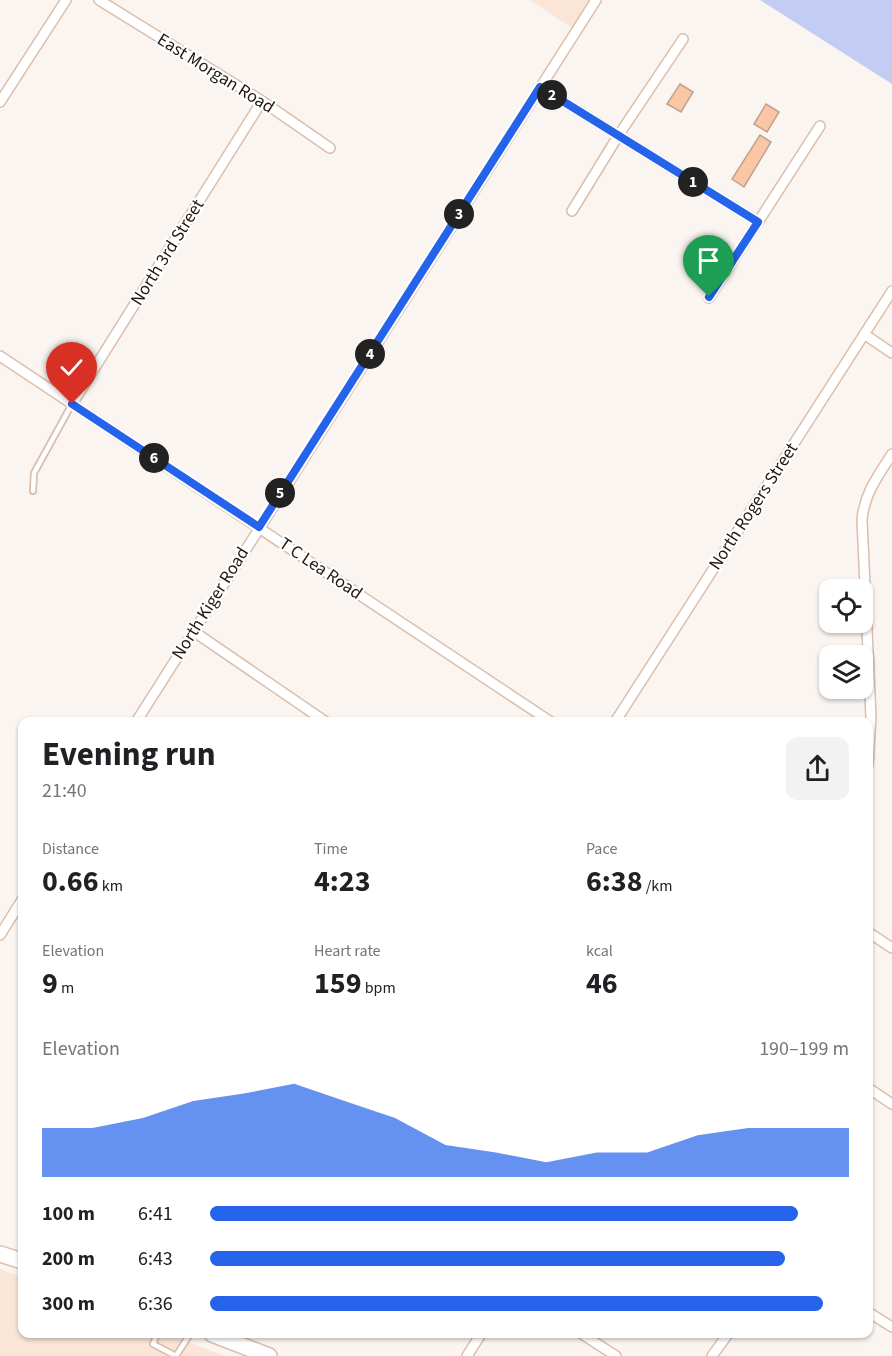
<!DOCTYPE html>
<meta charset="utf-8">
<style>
:root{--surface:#fff;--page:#f2f2f2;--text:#202124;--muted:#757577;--accent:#2563eb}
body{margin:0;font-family:"Source Sans 3",sans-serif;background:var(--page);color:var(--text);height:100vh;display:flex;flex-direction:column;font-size:22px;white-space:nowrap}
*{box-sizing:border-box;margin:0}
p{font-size:20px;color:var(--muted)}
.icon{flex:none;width:33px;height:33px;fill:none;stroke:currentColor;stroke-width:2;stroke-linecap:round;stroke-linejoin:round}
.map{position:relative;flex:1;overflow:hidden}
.drawer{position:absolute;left:18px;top:717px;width:855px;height:621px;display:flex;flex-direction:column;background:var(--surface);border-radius:12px;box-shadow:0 2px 4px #0004}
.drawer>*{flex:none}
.buttons{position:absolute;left:819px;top:579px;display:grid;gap:12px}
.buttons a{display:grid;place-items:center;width:54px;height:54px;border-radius:12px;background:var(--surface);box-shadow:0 2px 4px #0004;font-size:30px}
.pin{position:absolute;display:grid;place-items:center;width:51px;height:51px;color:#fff;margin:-62px -26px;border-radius:50% 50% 50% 0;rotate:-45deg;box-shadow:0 0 6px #0007}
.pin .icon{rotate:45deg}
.km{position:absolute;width:30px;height:30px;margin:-15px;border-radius:50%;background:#222;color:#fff;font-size:16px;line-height:30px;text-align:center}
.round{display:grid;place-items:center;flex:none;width:63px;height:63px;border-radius:12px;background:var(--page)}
.head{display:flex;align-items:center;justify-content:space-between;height:102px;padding:0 24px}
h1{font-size:33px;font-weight:700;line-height:45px}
.figures{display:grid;grid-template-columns:repeat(3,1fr);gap:9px;height:102px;padding:6px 24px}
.figures div{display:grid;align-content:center}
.figures b{font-size:30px;font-weight:700}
.figures small{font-size:16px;font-weight:400}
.figures p{font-size:16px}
.chart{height:168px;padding:12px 24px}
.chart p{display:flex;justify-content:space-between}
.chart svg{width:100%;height:108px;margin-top:6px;fill:var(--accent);opacity:.7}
ul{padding:0 24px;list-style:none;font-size:20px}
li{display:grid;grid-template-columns:96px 72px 1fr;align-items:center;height:45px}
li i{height:15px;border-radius:8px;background:var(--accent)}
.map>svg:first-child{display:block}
.built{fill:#fbe5d7}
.green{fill:#c3ccf2}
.building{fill:#fac6a3;stroke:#bea290;stroke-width:1.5}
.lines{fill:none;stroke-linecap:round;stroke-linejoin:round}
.service-casing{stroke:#dbbeac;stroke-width:8}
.minor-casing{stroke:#dbbeac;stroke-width:12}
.primary-casing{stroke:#dbbeac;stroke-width:18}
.service{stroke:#fff;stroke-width:4.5}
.minor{stroke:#fff;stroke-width:9}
.primary{stroke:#fff;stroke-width:15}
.route-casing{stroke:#fff;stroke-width:12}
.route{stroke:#2563eb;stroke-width:8}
.labels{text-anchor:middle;stroke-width:4.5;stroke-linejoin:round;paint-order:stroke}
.street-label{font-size:18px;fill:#231912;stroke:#fff}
</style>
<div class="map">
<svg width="892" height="1356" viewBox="0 0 892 1356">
<rect width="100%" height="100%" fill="#fbf5f1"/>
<path class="built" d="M530,0H595L576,31Z
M0,1269L22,1277V1334H168L224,1356H0Z"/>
<path class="green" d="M760,0H892V84Z"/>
<path class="building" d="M680,84L693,92L681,112L667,104Z
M766,104L779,112L767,132L754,124Z
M760,135L771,142L744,187L732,179Z"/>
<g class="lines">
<defs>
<path id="service" d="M33,491L34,473L72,404
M437,722H445
M157,1334L153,1344L176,1356
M176,1356L190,1334"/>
<path id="minor" d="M99,0L262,101L330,148
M540,87L758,222
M0,102L66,0
M572,211L618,136L683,39
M709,298L820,126
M864,334L892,353
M0,356L551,722
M72,404L262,101
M193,631L326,722
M136,722L596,0
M615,722L892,291
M868,765L871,717L862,520C864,494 878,476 892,454
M868,932L892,948
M0,935L22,900
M868,1088L892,1104
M868,1312L892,1327
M582,1334L616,1356
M467,1356L481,1334
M712,1356L728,1334"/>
<path id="primary" d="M0,1254L22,1261
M212,1334L269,1356"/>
</defs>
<use href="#service" class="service-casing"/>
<use href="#minor" class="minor-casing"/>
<use href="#primary" class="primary-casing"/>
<use href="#service" class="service"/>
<use href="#minor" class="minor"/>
<use href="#primary" class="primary"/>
</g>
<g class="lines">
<defs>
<path id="route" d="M72,404L259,527L540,87L758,222L709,297"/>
</defs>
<use href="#route" class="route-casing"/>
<use href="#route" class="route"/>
</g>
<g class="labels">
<g class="street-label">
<text transform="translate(216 73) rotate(32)" y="6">East Morgan Road</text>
<text transform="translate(167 252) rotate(-58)" y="6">North 3rd Street</text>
<text transform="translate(753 506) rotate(-57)" y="6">North Rogers Street</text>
<text transform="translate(321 568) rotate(34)" y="6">T C Lea Road</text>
<text transform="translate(210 603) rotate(-58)" y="6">North Kiger Road</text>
</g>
</g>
</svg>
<div class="buttons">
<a><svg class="icon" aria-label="locate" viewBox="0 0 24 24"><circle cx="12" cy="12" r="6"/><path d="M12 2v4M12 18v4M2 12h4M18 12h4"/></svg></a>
<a><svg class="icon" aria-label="layers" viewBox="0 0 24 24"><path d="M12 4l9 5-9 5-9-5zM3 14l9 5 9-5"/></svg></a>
</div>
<div class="pin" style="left:709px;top:297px;background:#1e9e55"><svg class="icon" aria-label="arrive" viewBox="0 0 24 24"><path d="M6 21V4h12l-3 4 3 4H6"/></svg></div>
<div class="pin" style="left:72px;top:404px;background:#d93025"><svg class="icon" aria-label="check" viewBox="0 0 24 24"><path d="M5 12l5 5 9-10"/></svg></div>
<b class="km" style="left:693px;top:182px">1</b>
<b class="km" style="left:552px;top:95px">2</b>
<b class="km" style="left:459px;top:214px">3</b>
<b class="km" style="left:370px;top:354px">4</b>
<b class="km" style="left:280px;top:493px">5</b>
<b class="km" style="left:154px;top:458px">6</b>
<section class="drawer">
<div class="head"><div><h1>Evening run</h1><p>21:40</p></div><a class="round"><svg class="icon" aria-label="share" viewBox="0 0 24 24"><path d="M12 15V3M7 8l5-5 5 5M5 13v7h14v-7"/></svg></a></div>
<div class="figures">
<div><p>Distance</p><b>0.66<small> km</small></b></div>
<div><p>Time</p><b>4:23</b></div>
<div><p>Pace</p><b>6:38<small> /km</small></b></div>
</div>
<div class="figures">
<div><p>Elevation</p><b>9<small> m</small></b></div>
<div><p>Heart rate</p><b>159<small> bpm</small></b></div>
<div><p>kcal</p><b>46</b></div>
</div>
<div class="chart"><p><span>Elevation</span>190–199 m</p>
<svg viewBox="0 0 160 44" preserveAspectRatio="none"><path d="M0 44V24L10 24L20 20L30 13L40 10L50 6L60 13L70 20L80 31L90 34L100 38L110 34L120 34L130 27L140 24L150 24L160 24V44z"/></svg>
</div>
<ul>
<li><b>100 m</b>6:41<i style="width:92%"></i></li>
<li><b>200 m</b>6:43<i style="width:90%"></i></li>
<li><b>300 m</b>6:36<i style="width:96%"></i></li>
</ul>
</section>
</div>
